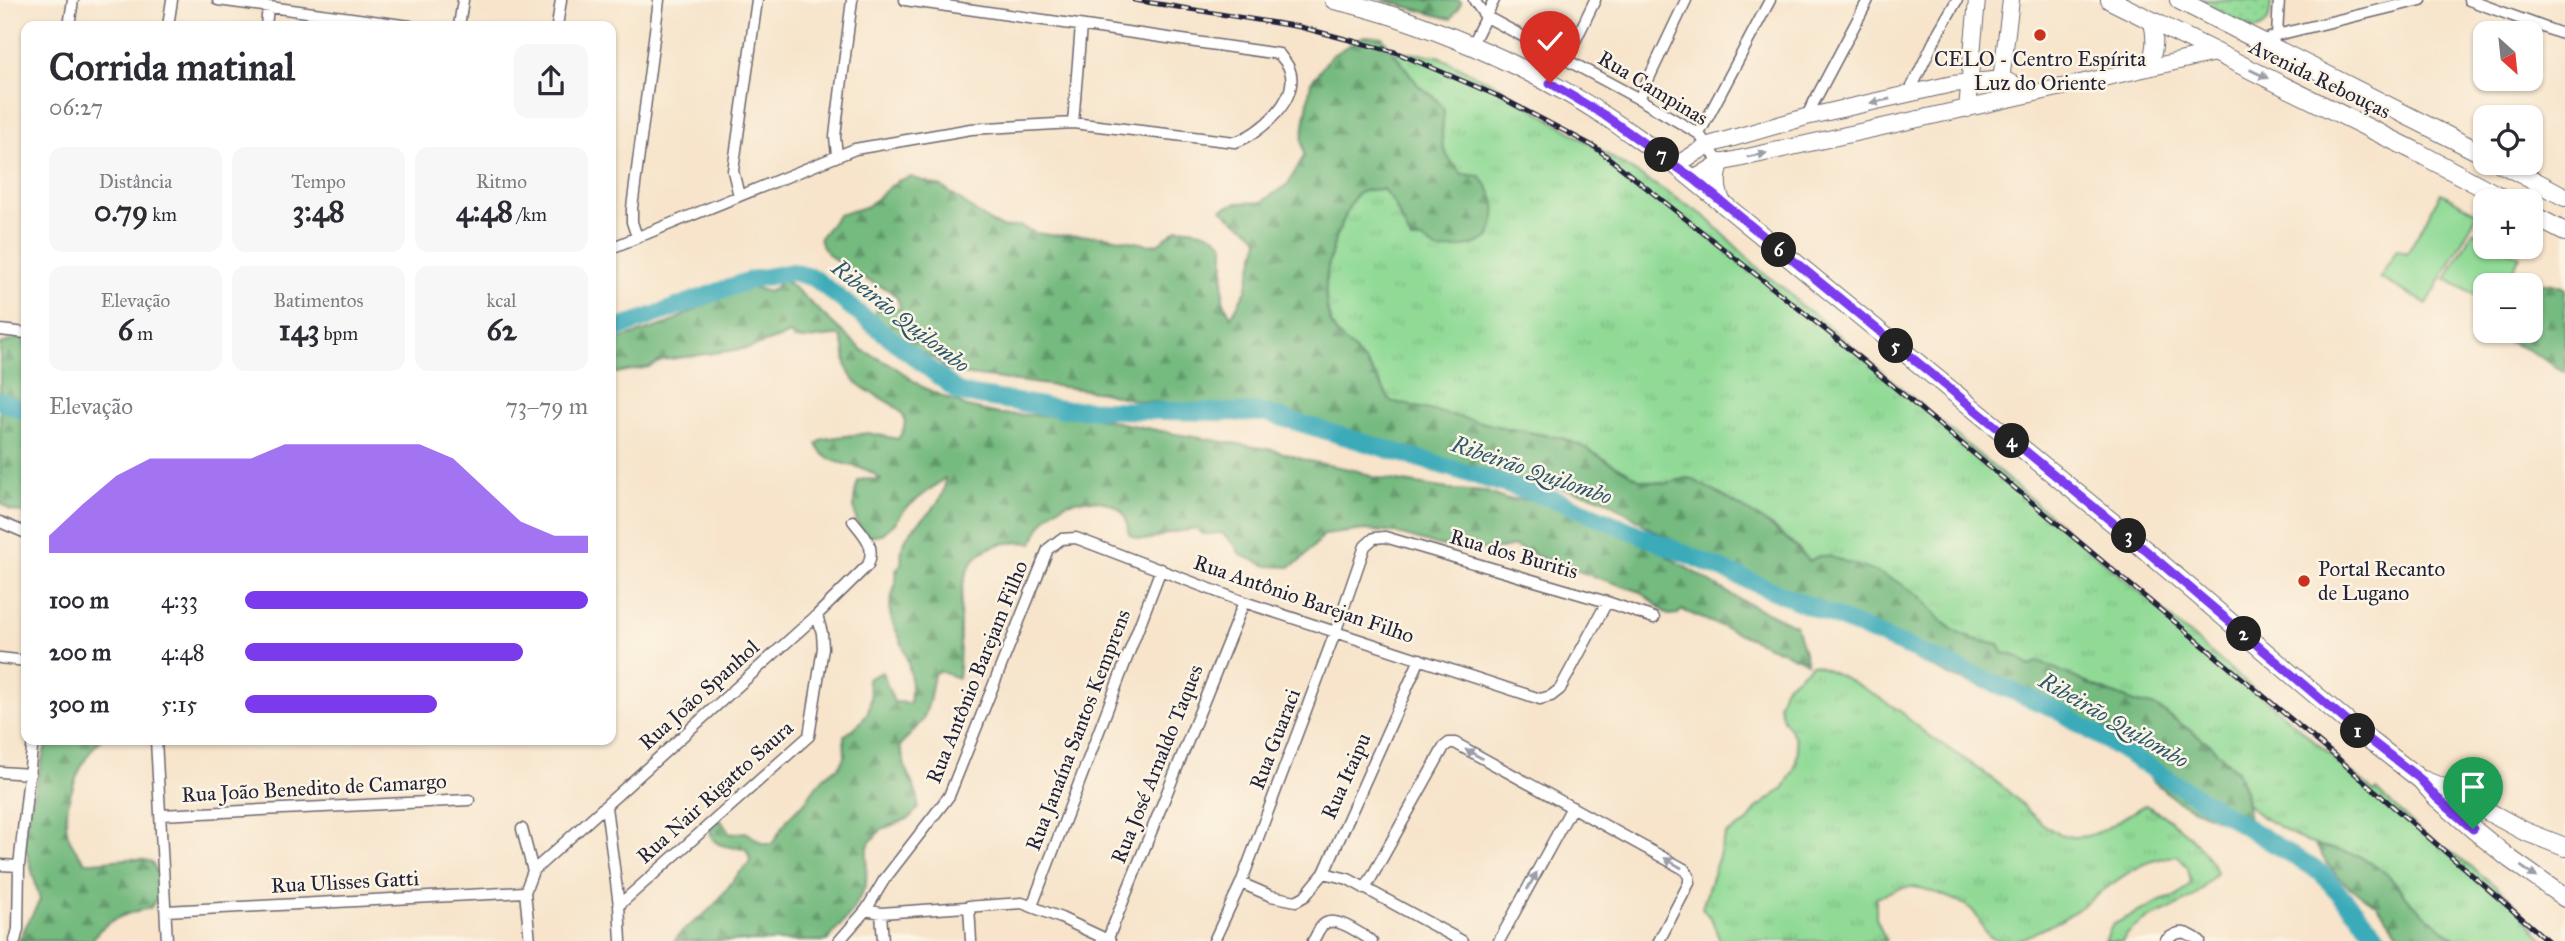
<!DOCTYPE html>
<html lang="pt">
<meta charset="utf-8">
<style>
:root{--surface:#fff;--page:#f7f7f7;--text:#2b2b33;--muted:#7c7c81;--accent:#7c3aed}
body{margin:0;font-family:"IM FELL Great Primer",serif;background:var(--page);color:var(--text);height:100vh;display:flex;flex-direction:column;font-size:26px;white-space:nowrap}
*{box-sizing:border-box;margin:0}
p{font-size:23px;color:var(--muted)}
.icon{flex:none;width:38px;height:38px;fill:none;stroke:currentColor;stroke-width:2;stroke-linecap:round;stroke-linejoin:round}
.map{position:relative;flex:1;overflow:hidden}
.panel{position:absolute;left:21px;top:21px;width:595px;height:724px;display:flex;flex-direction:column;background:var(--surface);border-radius:14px;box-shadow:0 2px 5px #0004}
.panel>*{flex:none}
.needle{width:46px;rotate:153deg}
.controls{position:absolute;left:2473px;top:21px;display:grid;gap:14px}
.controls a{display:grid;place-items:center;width:70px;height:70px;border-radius:14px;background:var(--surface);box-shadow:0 2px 5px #0004;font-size:35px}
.pin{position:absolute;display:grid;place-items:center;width:60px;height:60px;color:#fff;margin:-72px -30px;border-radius:50% 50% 50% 0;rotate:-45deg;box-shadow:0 0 7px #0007}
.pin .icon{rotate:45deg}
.km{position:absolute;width:35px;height:35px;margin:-18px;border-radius:50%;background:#222;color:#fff;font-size:19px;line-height:35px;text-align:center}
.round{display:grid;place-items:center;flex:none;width:74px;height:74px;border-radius:14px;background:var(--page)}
.headline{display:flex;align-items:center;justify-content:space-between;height:119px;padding:0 28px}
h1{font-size:38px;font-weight:800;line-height:52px}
.metrics{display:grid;grid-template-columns:repeat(3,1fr);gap:10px;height:119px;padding:7px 28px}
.metrics div{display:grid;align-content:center;border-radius:14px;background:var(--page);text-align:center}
.metrics b{font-size:30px;font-weight:800}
.metrics small{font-size:19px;font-weight:400}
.metrics p{font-size:19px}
.chart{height:196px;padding:14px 28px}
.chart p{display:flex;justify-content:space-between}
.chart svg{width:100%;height:126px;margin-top:7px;fill:var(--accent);opacity:.7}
ul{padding:0 28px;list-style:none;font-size:23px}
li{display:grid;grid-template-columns:112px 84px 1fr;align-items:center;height:52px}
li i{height:18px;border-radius:9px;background:var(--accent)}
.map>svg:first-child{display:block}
.grass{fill:url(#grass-tufts);stroke:#597e68;stroke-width:2}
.forest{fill:url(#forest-firs);stroke:#4b6e5d;stroke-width:2}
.park{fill:url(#park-dots);stroke:#597e68;stroke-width:2}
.pitch{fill:#90da96;stroke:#597e68;stroke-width:2}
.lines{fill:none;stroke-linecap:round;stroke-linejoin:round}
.river{stroke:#3baab9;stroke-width:18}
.street-casing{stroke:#6d666d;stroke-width:13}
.secondary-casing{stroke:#6d666d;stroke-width:18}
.primary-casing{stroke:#6d666d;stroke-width:20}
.street{stroke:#fff;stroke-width:10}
.secondary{stroke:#fff;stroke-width:16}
.primary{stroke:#fff;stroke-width:18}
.rail-casing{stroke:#22223b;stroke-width:5}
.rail{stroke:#fcf5e5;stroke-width:2.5;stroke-dasharray:8;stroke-linecap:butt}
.oneway{fill:#9c9ca7}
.route-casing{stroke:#fff;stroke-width:14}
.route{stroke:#7c3aed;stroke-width:9}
.poi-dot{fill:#c8321e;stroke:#fcf5e5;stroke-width:2.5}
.labels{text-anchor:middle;stroke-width:5;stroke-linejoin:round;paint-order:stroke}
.poi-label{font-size:21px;fill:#22223b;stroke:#fcf5e5}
.street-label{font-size:21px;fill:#22223b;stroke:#fcf5e5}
.water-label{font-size:23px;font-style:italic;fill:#2c586d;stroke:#fcf5e5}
</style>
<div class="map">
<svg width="2565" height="941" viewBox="0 0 2565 941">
<defs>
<pattern id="grass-tufts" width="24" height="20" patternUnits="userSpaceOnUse" patternTransform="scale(1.75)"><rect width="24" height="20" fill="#90da96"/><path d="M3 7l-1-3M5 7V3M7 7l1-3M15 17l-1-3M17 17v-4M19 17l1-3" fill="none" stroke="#7cbb82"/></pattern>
<pattern id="forest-firs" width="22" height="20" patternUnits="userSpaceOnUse" patternTransform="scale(1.75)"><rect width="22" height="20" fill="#74ba7f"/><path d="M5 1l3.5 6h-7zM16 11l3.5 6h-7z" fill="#5f9769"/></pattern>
<pattern id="park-dots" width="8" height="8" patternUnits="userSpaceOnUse" patternTransform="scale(1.75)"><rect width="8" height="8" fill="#90da96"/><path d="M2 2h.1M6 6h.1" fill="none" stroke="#7cbb82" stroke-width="1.8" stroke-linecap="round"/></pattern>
</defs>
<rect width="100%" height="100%" fill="#fcf5e5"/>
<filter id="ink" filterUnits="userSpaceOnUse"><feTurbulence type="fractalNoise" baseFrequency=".0143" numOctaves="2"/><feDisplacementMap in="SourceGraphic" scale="14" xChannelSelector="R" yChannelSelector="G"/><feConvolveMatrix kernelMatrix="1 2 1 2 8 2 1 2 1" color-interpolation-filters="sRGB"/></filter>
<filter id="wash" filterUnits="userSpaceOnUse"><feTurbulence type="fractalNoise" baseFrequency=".00686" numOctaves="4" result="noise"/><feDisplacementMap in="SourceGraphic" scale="28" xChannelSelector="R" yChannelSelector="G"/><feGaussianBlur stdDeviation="1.57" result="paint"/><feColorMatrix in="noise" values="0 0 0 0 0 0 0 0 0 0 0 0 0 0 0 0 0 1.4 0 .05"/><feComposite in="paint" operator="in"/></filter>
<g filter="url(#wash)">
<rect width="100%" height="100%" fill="#f7e4cb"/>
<path class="grass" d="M1399,52L1438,56L1474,75L1490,81L1706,217L1763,273L1790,293L1799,305L1814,314L2374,792L2377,790L2419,830L2464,861L2508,896L2545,941H2457L2412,903L2388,875L2359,856L2306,842L2259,815L2247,804L2245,791L2237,771L2207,742L2156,707L2137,703L2095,687L2039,662L2029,666L2019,657L2003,653L1999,644L1981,642L1957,633L1944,623L1919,595L1809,561C1777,522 1729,502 1687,478L1664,484L1641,480L1583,447L1562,438L1510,429L1390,401C1383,387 1374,372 1364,361C1356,352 1344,344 1337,334C1316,301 1328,253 1343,221C1355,195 1353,189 1383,189L1393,202L1411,239L1422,240L1440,251L1455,247L1462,174C1438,149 1441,143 1444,110L1435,98L1419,86L1394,53Z
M1812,664C1843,674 1870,692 1897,709C1909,717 1918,729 1930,736C1955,753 1981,769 2004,788C2024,804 2045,835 2073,837C2099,839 2123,816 2145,805C2173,819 2203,844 2217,872C2210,880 2202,890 2193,897C2171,913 2138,916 2122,941H2105L2112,925L2163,900L2178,896L2191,883L2188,868L2178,856C2132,858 2100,897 2063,919C2055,924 2046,927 2038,931C2029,936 2019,941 2008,941C1979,941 1986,923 1971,909C1962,902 1951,899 1942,895C1914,884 1904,884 1876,898V918L1886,941H1720L1712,920L1702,908L1726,834L1747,823L1757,808L1783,789L1794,770L1798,751L1795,737L1783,719L1779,704L1784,688Z"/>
<path class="forest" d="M1382,0H1460L1461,3L1451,19Z
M1364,36L1382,37L1419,86L1435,98L1444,110C1441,143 1438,149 1462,174L1480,176C1498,199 1499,209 1490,237L1474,245L1440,251L1422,240H1411L1393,202L1383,189C1353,189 1354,196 1343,221C1328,252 1316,303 1337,334C1341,339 1348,344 1353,349C1367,364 1381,382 1390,401L1510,429L1562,438L1583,447L1641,480L1664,484L1687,478L1694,480C1734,503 1779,525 1809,561L1819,556H1828C1858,566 1893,575 1918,595C1928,603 1935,615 1944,623C1959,637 1979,642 1999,644L2003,653L2019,657L2029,666L2039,661L2095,687L2137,703L2156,707L2207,742L2237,772L2245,791L2249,822L2242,827L2233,826L2178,802L2152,780L2137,759L2108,739L2032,702L1952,677L1880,642L1794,606L1773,592L1651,529L1606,500L1590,494L1515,479L1499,480L1451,465L1348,442L1318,430L1241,408L1138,401L1102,392L962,374L946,369L935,359L869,325L872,324L876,309H900C900,307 898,299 897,298C891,288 878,286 869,281C852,273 824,257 819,239L838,215L868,206L897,181L911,177L942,187L990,222L1004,228L1020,226L1035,233L1050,235L1105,236L1151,245L1159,243L1178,228C1193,229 1216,231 1224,245L1223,300L1231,317L1246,290L1259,240C1250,225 1232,223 1222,209L1236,203L1261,202L1288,184L1304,156L1302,139L1311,82L1331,56Z
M782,281L789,283L862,350L895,367L922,387L967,407L999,414L1092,417L1176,434L1274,450L1309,461L1358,471L1372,477L1454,490L1486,492L1504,499L1548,500L1589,510L1656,545L1667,556L1739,599L1796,626L1807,662L1682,610L1678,614L1668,615L1641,592L1557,564L1514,546L1500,549L1464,550L1433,544L1395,533L1365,530L1324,535L1300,561L1289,567L1268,566L1240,555L1235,545L1222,533L1203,534L1196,529C1188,530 1180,531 1173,532C1157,536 1144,546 1129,534C1128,527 1127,518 1123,513C1111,498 1075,496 1059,507C1047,515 1037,530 1033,543C939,533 966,618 958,678L939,671L934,674L929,702L923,720L900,746L906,770L918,796V808L910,818L882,829L870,842L867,850L866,885L852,912L827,941H674C683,927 696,922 708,911C724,897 732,877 749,864L750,858L746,849C729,847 704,847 712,823L720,819L730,834L746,832L763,844H772C779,834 785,820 794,812C797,808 803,806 806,801C815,787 824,774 839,767L845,755L844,736C867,719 876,709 867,679L882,672L894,702L910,703C913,681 909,659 900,639C896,629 889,619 890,608C890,595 899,583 896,570L901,565C902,560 901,553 902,548C909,521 947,510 945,478L906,508L895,523L882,534L865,536C852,521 852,500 858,481L864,479L882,480C877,477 872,472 867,470C850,463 824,465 817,444L823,439L868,433L898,439C923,405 873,401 855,381C840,365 849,350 840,336C824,335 811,341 794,339L791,334L750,348L663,360L649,367L611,374V342L667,324L744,285L769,292Z
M2529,283H2549L2565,288V372L2528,350L2495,336L2497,331H2530V285H2528Z
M26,336V514L10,510L0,502V344Z
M47,740H101C81,757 60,808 68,835C71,845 79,854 85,862C111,863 128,854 152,862L160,878L161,893L150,908C130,912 101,921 92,941H18L40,900L26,849L24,832Z
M2316,845L2359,856L2388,875L2412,903L2457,941H2404L2377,905L2349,887L2337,876L2327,864Z"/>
<path class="park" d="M2199,0H2271C2270,15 2271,26 2254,30Z"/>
<path class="pitch" d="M2441,193L2478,213L2427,304L2380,278L2397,249L2407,254Z
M2473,231L2485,237V247H2502L2520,257L2504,285H2485V301L2446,279Z"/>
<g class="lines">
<path class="river" d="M611,331L750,280L792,272L814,278L960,393L1061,409L1266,413L1557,500L2055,709L2321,873L2382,941
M0,401L26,411"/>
</g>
</g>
<g filter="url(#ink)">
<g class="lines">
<defs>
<path id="street" d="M218,0L410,26
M1474,0L1485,16L1639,99L1699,134L1720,163
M2469,0L2565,35
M69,26L73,0
M168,26L172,0
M266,26L268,7
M459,26L463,0
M557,26L561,0
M2277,35L2279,0
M2261,42L2277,35L2421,0
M1471,46L1494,0
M1566,60L1595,0
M1908,95L1939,31L1957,0
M1639,99L1686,0
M1806,117L1868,0
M1073,123L1081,26
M1699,134L1770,0
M837,155L835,137L837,119L852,0
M739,196L733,171L757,0
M637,237L632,222V208L659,0
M611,248L855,149L971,129L1073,123L1235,142C1260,134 1302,98 1289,68C1287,63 1282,58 1279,54L905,0
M0,330L26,333
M0,522L26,533
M0,658L26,661
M156,740L167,941
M0,772L30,774
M606,807L619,905L621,941
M161,815L469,800
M522,829L533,871
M0,865L19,866
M1324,873L1348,879L1462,941
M1241,883L1271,896L1296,901L1305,896L1324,873L1420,659
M1365,889L1444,747L1449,743H1455L1684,869L1689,876V883L1659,941
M619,905L809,736L823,648L822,633L817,615
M969,906L971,941
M1032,906L1161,569
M866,910L881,913L1022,903L1061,918L1110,941
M166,911L525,892
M881,913L883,941
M15,941L18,929L19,866L33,740
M530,941L525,892L533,871L817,615L868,565C876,546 865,536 853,521
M839,941L866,910L884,880L949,796L1048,549L1061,539L1076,538L1244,602L1540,699L1551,696L1560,689L1607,602
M1107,941L1244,602
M1214,941L1241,883L1335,633L1365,546L1374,538L1385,537L1607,602L1654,618
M1313,941C1316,937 1318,930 1322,926C1334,913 1360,934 1372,941
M1499,941L1572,807
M2165,941C2179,929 2186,931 2200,941"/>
<path id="secondary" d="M2148,68C2155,51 2156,39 2152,22
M2000,89L2011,0
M1967,109L1977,0
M1676,165L1709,145L1806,117L1952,84L2003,79L2032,93
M1694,179L1720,163L2215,53"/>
<path id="primary" d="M1334,0C1421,19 1531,67 1605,116C1628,131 1649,147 1672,162L2117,526L2357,730L2421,780L2437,798L2473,829L2510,859L2565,898
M2110,0L2417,152L2508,201
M2179,0L2485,155
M1720,163C1716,177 1715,187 1721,201
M2500,163L2565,197
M2530,214L2565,232
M2423,780L2446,789L2524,831L2565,847"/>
</defs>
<use href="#street" class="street-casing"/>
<use href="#secondary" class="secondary-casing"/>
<use href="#primary" class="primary-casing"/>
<use href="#street" class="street"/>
<use href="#secondary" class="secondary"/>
<use href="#primary" class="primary"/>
<defs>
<path id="rail" d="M1134,0L1300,27L1395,52L1498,96L1595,147L1832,335L2335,756L2548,941"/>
</defs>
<use href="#rail" class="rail-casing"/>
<use href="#rail" class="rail"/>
</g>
<defs><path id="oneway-solid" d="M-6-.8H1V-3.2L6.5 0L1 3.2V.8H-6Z" transform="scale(1.75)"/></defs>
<g class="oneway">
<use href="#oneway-solid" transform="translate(2259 74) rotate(26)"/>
<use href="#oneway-solid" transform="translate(1880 101) rotate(168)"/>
<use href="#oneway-solid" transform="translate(1757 155) rotate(-12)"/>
<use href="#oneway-solid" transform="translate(1474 754) rotate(-152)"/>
<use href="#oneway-solid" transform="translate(1673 863) rotate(-150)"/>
<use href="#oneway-solid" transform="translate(2529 872) rotate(35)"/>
<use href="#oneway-solid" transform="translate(1532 881) rotate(-61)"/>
</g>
</g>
<g class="lines" filter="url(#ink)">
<defs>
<path id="route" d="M1550,83L1604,115L1694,179L2117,526L2357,730L2419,778L2437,798L2473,829"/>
</defs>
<use href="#route" class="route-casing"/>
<use href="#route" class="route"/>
</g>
<g class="poi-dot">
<circle cx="2040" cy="35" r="7"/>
<circle cx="2304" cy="581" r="7"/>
</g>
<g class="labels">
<g class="poi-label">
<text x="2040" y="66">CELO - Centro Espírita<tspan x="2040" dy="24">Luz do Oriente</tspan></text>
<text x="2318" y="576" text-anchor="start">Portal Recanto<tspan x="2318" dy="24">de Lugano</tspan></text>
</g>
<g class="street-label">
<text transform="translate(2320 79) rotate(26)" y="7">Avenida Rebouças</text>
<text transform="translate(1653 88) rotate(31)" y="7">Rua Campinas</text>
<text transform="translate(1514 554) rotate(16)" y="7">Rua dos Buritis</text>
<text transform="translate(1304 599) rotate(19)" y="7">Rua Antônio Barejan Filho</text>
<text transform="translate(977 672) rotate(-68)" y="7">Rua Antônio Barejam Filho</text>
<text transform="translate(699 695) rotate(-42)" y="7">Rua João Spanhol</text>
<text transform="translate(1078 730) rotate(-69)" y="7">Rua Janaína Santos Kemprens</text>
<text transform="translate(1275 739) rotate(-69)" y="7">Rua Guaraci</text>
<text transform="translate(1157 764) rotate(-68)" y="7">Rua José Arnaldo Taques</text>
<text transform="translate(1346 776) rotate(-66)" y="7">Rua Itaipu</text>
<text transform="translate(314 788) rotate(-3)" y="7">Rua João Benedito de Camargo</text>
<text transform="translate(715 792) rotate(-42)" y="7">Rua Nair Rigatto Saura</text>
<text transform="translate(345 882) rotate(-3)" y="7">Rua Ulisses Gatti</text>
</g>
<g class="water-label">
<text transform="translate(901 316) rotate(38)" y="8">Ribeirão Quilombo</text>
<text transform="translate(1532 470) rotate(19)" y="8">Ribeirão Quilombo</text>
<text transform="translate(2114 720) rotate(30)" y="8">Ribeirão Quilombo</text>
</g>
</g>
</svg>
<div class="controls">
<a><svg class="needle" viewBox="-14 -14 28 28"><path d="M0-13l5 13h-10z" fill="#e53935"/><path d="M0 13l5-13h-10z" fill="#7c7c81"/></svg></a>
<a><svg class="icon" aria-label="locate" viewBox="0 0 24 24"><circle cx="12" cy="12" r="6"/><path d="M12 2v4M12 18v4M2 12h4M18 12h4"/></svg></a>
<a>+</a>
<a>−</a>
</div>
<div class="pin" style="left:2473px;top:829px;background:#1e9e55"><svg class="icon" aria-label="arrive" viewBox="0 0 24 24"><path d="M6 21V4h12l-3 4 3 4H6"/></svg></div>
<div class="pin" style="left:1550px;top:83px;background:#d93025"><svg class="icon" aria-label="check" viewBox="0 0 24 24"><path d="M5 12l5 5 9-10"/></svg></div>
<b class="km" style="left:2358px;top:731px">1</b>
<b class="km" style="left:2244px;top:634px">2</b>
<b class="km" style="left:2129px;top:536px">3</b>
<b class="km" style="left:2012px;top:441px">4</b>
<b class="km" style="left:1896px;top:346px">5</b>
<b class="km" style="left:1779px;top:250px">6</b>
<b class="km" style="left:1662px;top:155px">7</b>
<section class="panel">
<div class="headline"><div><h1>Corrida matinal</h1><p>06:27</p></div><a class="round"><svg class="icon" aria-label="share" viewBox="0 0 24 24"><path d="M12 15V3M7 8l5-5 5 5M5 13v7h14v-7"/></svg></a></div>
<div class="metrics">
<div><p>Distância</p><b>0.79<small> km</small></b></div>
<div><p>Tempo</p><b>3:48</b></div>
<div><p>Ritmo</p><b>4:48<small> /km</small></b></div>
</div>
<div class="metrics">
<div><p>Elevação</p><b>6<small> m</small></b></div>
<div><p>Batimentos</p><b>143<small> bpm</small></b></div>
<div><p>kcal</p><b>62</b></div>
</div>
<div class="chart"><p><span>Elevação</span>73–79 m</p>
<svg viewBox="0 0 160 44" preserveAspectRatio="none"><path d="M0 44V38L10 27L20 17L30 11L40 11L50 11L60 11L70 6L80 6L90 6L100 6L110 6L120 11L130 22L140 33L150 38L160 38V44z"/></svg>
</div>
<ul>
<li><b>100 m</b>4:33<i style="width:100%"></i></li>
<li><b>200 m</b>4:48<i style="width:81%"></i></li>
<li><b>300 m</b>5:15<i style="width:56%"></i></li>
</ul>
</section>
</div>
